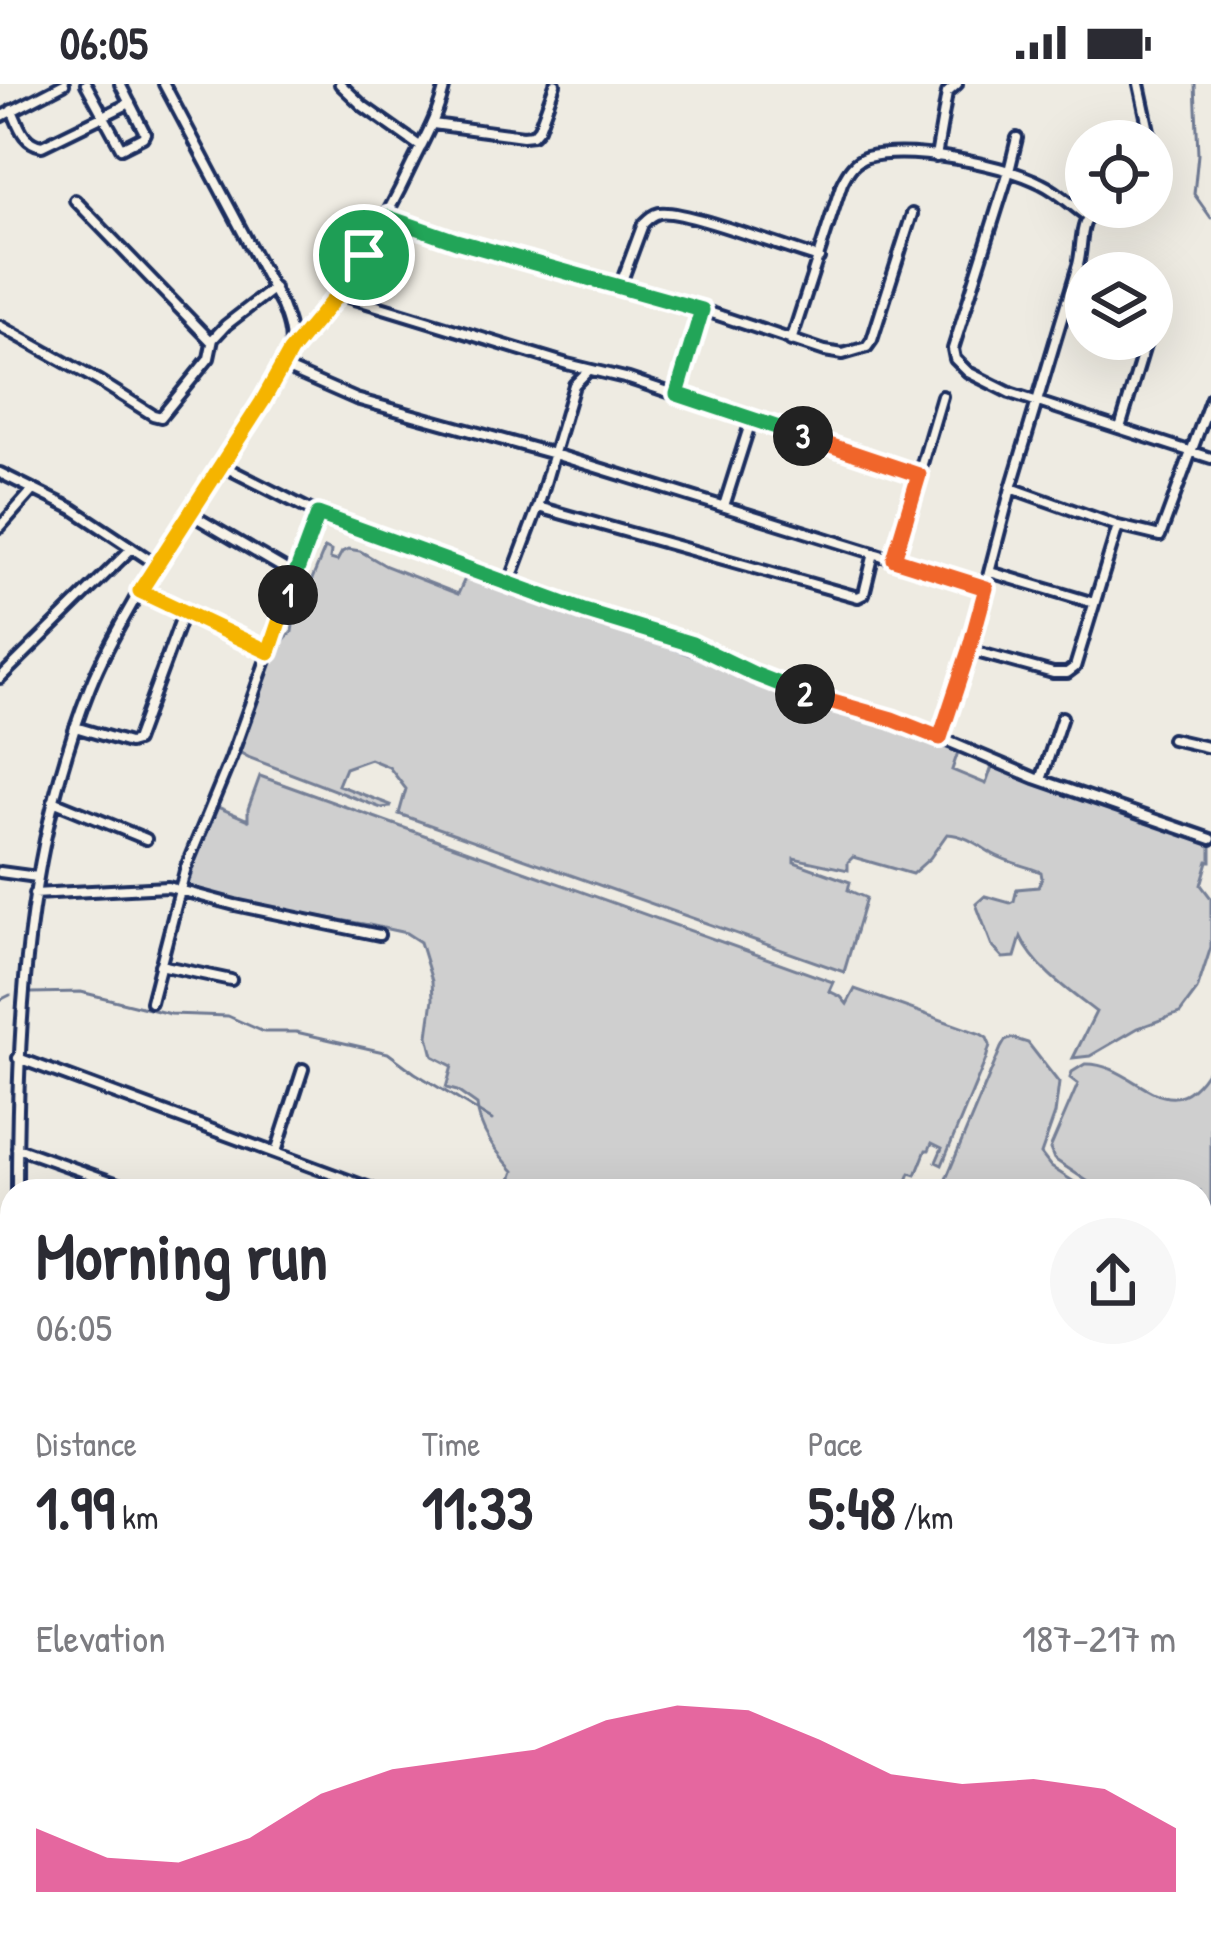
<!DOCTYPE html>
<meta charset="utf-8">
<style>
:root{--surface:#fff;--page:#f7f7f7;--text:#2b2b33;--muted:#7c7c81;--accent:#db2777}
body{margin:0;font-family:"Patrick Hand",sans-serif;background:var(--page);color:var(--text);height:100vh;display:flex;flex-direction:column;font-size:45px;white-space:nowrap}
*{box-sizing:border-box;margin:0}
p{font-size:39px;color:var(--muted)}
.icon{flex:none;width:66px;height:66px;fill:none;stroke:currentColor;stroke-width:2;stroke-linecap:round;stroke-linejoin:round}
.map{position:relative;flex:1;overflow:hidden}
.sheet{position:absolute;left:0px;top:1095px;width:1212px;height:771px;display:flex;flex-direction:column;background:var(--surface);border-radius:36px 36px 0 0;box-shadow:0 12px 48px #0002}
.sheet>*{flex:none}
.controls{position:absolute;left:1065px;top:36px;display:grid;gap:24px}
.controls a{display:grid;place-items:center;width:108px;height:108px;border-radius:50%;background:var(--surface);box-shadow:0 12px 48px #0002;font-size:60px}
.pin{position:absolute;display:grid;place-items:center;width:102px;height:102px;color:#fff;margin:-51px;border:6px solid #fff;border-radius:50%;box-shadow:0 3px 12px #0007}
.km{position:absolute;width:60px;height:60px;margin:-30px;border-radius:50%;background:#222;color:#fff;font-size:33px;line-height:60px;text-align:center}
.round{display:grid;place-items:center;flex:none;width:126px;height:126px;border-radius:63px;background:var(--page)}
.headline{display:flex;align-items:center;justify-content:space-between;height:204px;padding:0 36px}
h1{font-size:66px;font-weight:700;line-height:90px}
.metrics{display:grid;grid-template-columns:repeat(3,1fr);gap:18px;height:204px;padding:12px 36px}
.metrics div{display:grid;align-content:center}
.metrics b{font-size:60px;font-weight:700}
.metrics small{font-size:33px;font-weight:400}
.metrics p{font-size:33px}
.chart{height:336px;padding:24px 36px}
.chart p{display:flex;justify-content:space-between}
.chart svg{width:100%;height:216px;margin-top:12px;fill:var(--accent);opacity:.7}
.status{display:flex;justify-content:space-between;align-items:center;height:84px;padding:0 60px;background:var(--surface);direction:ltr}
.status svg{height:33px;fill:currentColor}
.map>svg:first-child{display:block}
.green{fill:#cfcfcf;stroke:#757f96;stroke-width:3}
.lines{fill:none;stroke-linecap:round;stroke-linejoin:round}
.stream{stroke:#6e7992;stroke-width:3}
.minor-casing{stroke:#1b2f5e;stroke-width:16}
.minor{stroke:#f7f3e8;stroke-width:8}
.split-1-casing{stroke:#fff;stroke-width:24}
.split-2-casing{stroke:#fff;stroke-width:24}
.split-3-casing{stroke:#fff;stroke-width:24}
.split-4-casing{stroke:#fff;stroke-width:24}
.split-1{stroke:#f5b400;stroke-width:15}
.split-2{stroke:#22a559;stroke-width:15}
.split-3{stroke:#f0652b;stroke-width:15}
.split-4{stroke:#22a559;stroke-width:15}
</style>
<div class="status"><b>06:05</b><svg viewBox="0 0 49 12"><path d="M0 12V9h3v3zM5 12V6h3v6zM10 12V3h3v9zM15 12V0h3v12zM26 1h20v11H26zM47 4h2v5h-2z"/></svg></div>
<div class="map">
<svg width="1211" height="1864" viewBox="0 0 1211 1864">
<rect width="100%" height="100%" fill="#eeebe2"/>
<filter id="ink" filterUnits="userSpaceOnUse"><feTurbulence type="fractalNoise" baseFrequency=".00833" numOctaves="2"/><feDisplacementMap in="SourceGraphic" scale="24" xChannelSelector="R" yChannelSelector="G"/><feConvolveMatrix kernelMatrix="1 2 1 2 8 2 1 2 1" color-interpolation-filters="sRGB"/></filter>
<g filter="url(#ink)">
<path class="green" d="M325,464L331,467L330,475L337,477L342,468L348,465L360,467L386,482L458,510L467,490L958,668L952,686L986,700L993,680L1211,760V777H1208L1201,801L1211,814V863L1197,906L1180,929L1138,944L1090,972L1073,974L1096,928C1070,908 1034,883 1021,853L1015,873L1003,874L992,862L976,820L985,812L1010,819L1014,817L1017,805L1038,803L1042,794L1041,788C1026,782 1007,778 993,770C978,761 966,751 947,750L930,774L912,790L853,773L848,778V786L794,774V778L850,798L848,806L866,814L844,888L399,730L406,705L389,683L370,675L345,684L338,701L391,721L390,723L381,724L250,674L239,668C239,639 268,566 292,548L293,541L286,529L297,498L310,500Z
M260,692L833,898L829,907L841,913L847,920L855,905L981,950L987,954L990,961L986,975L942,1081L936,1078L942,1064L932,1059L929,1066H926L916,1091L910,1089L903,1107H507L514,1087C497,1069 479,1047 477,1021L457,1007L446,1004L452,982L433,972L428,952L433,915L432,897L420,858L406,849L369,841L214,814L193,807L184,799L213,721L248,736V725Z
M1012,954L1028,959L1059,999L1055,1030L1041,1070L1051,1083L1088,1107H941L1001,964L1005,957Z
M1085,980C1137,978 1168,1055 1211,981V1294L1200,1289V1107H1102L1054,1075L1050,1065L1078,1000L1070,994L1072,988Z
M1200,1300L1211,1305V1610L1205,1628L1211,1635V1850L1200,1852Z"/>
<g class="lines">
<path class="stream" d="M1195,0L1198,70L1194,110L1211,134
M31,909L81,908L170,930L228,932L264,948H296L388,969L415,989L492,1036
M0,916L10,911"/>
<defs>
<path id="minor" d="M86,0L121,64L143,53L145,49L120,0
M340,0L363,22L421,63
M1139,0L1154,70L1152,91
M12,26C19,42 23,59 42,62L130,19
M0,33L64,0
M433,40L523,52L533,51L539,44L555,0
M1017,54L1009,87L953,265L955,275L968,288L1010,309L1211,374
M936,73L947,9L957,0
M75,116L212,258
M387,133L533,179L664,213L825,267L843,270L867,263L872,256L912,130
M620,202L643,140C648,135 651,131 659,129C681,124 790,166 819,174
M338,210L567,280L629,295L919,391
M0,242L99,297L153,331L161,333L209,274L213,255L226,241L274,204
M1152,243L1159,225
M791,257L842,99C848,87 854,77 867,73C910,62 1003,80 1042,100C1059,108 1072,122 1087,132
M291,267C345,204 378,153 413,78C426,52 439,29 445,0
M283,283L356,315L554,370L986,504
M677,310L702,226
M1120,344L1147,255
M221,381L318,430L407,464L584,527L674,553L789,605L912,642L1035,694L1211,755
M0,389L73,425L156,480
M1011,404L1118,442L1160,452L1211,314
M724,422L752,334
M538,423L858,513L864,510L874,469
M189,429L295,491
M0,443L32,407
M894,475L942,312
M990,488L1094,519
M509,500L538,423L574,301L589,286
M141,507L269,568
M969,566L1053,589H1067L1075,583L1118,442
M0,594L132,464
M75,643L129,659L136,657L184,527
M941,654L969,566L1011,404L1078,181C1084,158 1077,137 1099,123
M1172,655L1211,664
M1041,696L1062,633
M53,717L146,755
M0,788L37,793
M34,810L168,803L235,821L379,851
M160,881L231,896
M151,918L186,783L231,674L318,430
M18,974L378,1107
M17,1064L138,1107
M276,1068L303,985
M17,1107C17,937 26,764 90,603C103,570 122,538 140,506C176,446 217,389 254,330C266,312 286,288 290,266C293,251 287,235 282,222L164,0
M0,1170L12,1171
M0,1303L12,1308
M0,1398L12,1325
M0,1616L12,1619
M0,1714L12,1718
M0,1839L12,1841
M70,1854L106,1864
M736,1854L767,1864
M1052,1854L1098,1864
M449,1857L472,1864
M332,1864L337,1854
M818,1864L821,1854
M958,1864L961,1854"/>
</defs>
<use href="#minor" class="minor-casing"/>
<use href="#minor" class="minor"/>
</g>
</g>
<g class="lines" filter="url(#ink)">
<defs>
<path id="split-1" d="M288,511L269,568L140,507L262,318L290,268L338,210L364,171"/>
<path id="split-2" d="M288,511L318,430L584,527L692,560L754,590L805,610"/>
<path id="split-3" d="M803,352L919,391L894,475L986,504L969,566L940,654L892,635L805,610"/>
<path id="split-4" d="M364,171L387,133L456,157L702,226L677,310L803,352"/>
</defs>
<use href="#split-1" class="split-1-casing"/>
<use href="#split-2" class="split-2-casing"/>
<use href="#split-3" class="split-3-casing"/>
<use href="#split-4" class="split-4-casing"/>
<use href="#split-1" class="split-1"/>
<use href="#split-2" class="split-2"/>
<use href="#split-3" class="split-3"/>
<use href="#split-4" class="split-4"/>
</g>
</svg>
<div class="controls">
<a><svg class="icon" aria-label="locate" viewBox="0 0 24 24"><circle cx="12" cy="12" r="6"/><path d="M12 2v4M12 18v4M2 12h4M18 12h4"/></svg></a>
<a><svg class="icon" aria-label="layers" viewBox="0 0 24 24"><path d="M12 4l9 5-9 5-9-5zM3 14l9 5 9-5"/></svg></a>
</div>
<div class="pin" style="left:364px;top:171px;background:#1e9e55"><svg class="icon" aria-label="arrive" viewBox="0 0 24 24"><path d="M6 21V4h12l-3 4 3 4H6"/></svg></div>
<b class="km" style="left:288px;top:511px">1</b>
<b class="km" style="left:805px;top:610px">2</b>
<b class="km" style="left:803px;top:352px">3</b>
<section class="sheet">
<div class="headline"><div><h1>Morning run</h1><p>06:05</p></div><a class="round"><svg class="icon" aria-label="share" viewBox="0 0 24 24"><path d="M12 15V3M7 8l5-5 5 5M5 13v7h14v-7"/></svg></a></div>
<div class="metrics">
<div><p>Distance</p><b>1.99<small> km</small></b></div>
<div><p>Time</p><b>11:33</b></div>
<div><p>Pace</p><b>5:48<small> /km</small></b></div>
</div>
<div class="chart"><p><span>Elevation</span>187–217 m</p>
<svg viewBox="0 0 160 44" preserveAspectRatio="none"><path d="M0 44V31L10 37L20 38L30 33L40 24L50 19L60 17L70 15L80 9L90 6L100 7L110 13L120 20L130 22L140 21L150 23L160 31V44z"/></svg>
</div>
</section>
</div>
